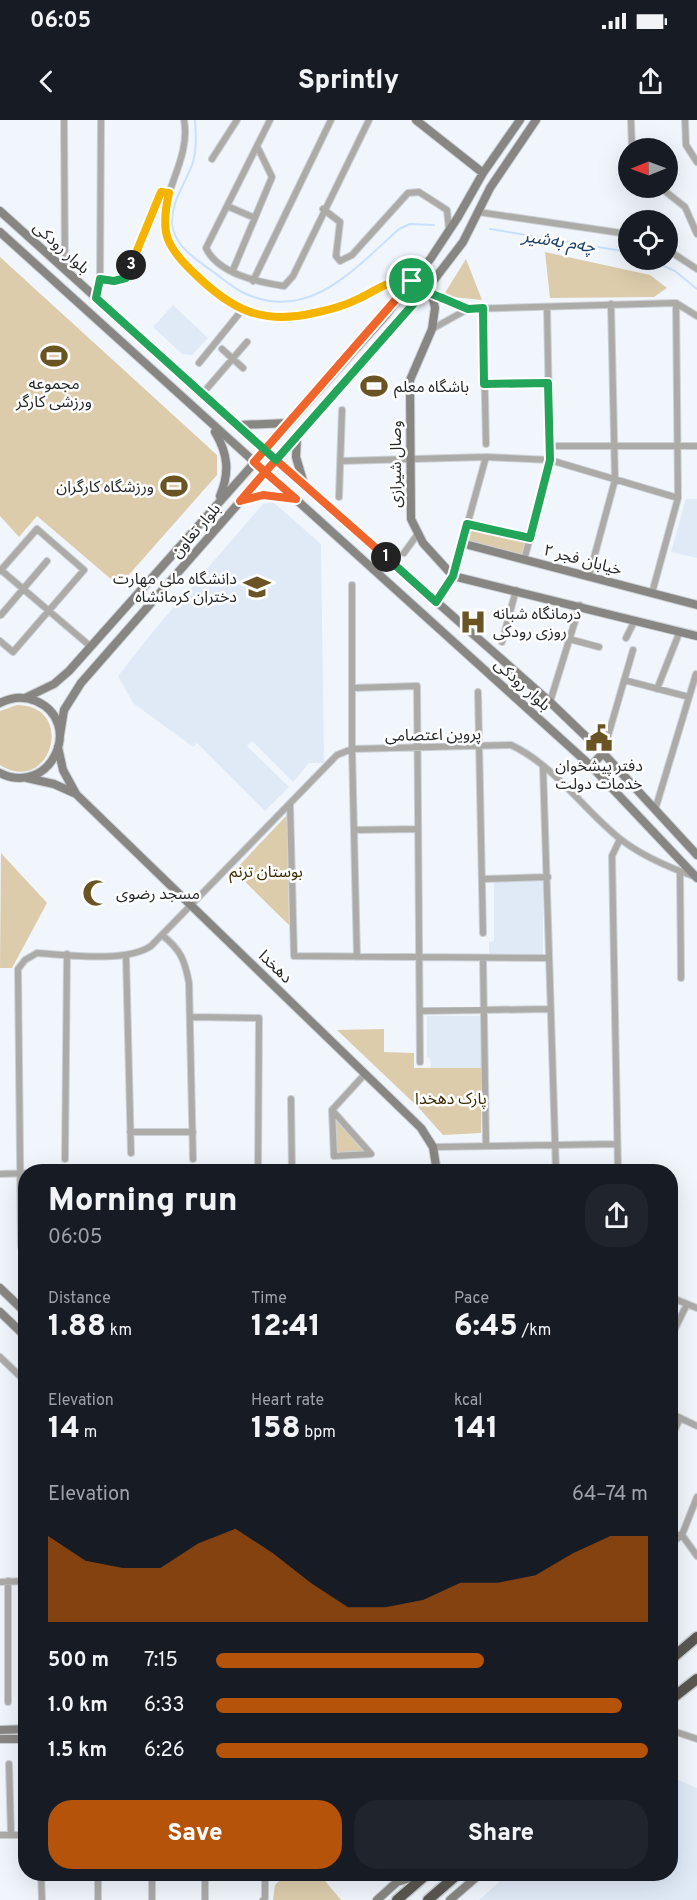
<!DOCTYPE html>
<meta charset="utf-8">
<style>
:root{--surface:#171b24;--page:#20242c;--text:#f1f3f6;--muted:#9ea1a6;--accent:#b45309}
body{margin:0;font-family:Overpass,"Noto Sans Arabic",sans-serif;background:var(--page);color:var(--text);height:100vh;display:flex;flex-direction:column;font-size:22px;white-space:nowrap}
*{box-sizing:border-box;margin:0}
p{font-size:20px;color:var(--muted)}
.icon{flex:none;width:33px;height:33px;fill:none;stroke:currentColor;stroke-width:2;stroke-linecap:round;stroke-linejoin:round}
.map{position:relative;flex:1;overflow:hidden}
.side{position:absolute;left:18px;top:1044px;width:660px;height:717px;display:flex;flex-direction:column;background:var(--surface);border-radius:24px;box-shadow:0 6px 24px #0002}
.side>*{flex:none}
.needle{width:39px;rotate:269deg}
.tools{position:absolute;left:618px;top:18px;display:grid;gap:12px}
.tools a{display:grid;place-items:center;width:60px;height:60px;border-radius:50%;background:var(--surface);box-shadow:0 6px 24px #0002;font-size:30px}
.pin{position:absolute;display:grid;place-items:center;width:51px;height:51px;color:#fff;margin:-26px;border:3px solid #fff;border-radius:50%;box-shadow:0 2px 6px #0007}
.km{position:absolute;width:30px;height:30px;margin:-15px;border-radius:50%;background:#222;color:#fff;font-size:16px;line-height:30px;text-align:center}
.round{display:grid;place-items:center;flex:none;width:63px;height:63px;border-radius:24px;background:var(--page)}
.headline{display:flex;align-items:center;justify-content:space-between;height:102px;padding:0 30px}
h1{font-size:33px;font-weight:800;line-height:45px}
.metrics{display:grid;grid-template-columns:repeat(3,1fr);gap:9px;height:102px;padding:6px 30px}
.metrics div{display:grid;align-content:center}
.metrics b{font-size:30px;font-weight:800}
.metrics small{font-size:16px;font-weight:400}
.metrics p{font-size:16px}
.chart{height:168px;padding:12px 30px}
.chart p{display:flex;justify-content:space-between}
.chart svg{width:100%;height:108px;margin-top:6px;fill:var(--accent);opacity:.7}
.primary-button{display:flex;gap:12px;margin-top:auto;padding:12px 30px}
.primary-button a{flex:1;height:69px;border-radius:24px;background:var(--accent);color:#fff;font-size:24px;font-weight:800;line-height:69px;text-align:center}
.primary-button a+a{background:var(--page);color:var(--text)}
ul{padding:0 30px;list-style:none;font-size:20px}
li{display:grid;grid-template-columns:96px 72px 1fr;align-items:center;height:45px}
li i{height:15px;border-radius:8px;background:var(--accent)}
.status{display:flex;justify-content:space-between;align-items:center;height:42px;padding:0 30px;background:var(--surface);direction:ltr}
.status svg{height:16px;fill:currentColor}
header{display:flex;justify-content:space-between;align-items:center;height:78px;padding:0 30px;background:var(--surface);font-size:27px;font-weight:800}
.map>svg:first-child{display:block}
.built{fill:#e0eaf7}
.green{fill:#dcccac}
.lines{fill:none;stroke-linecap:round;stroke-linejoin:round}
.stream{stroke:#c7e0fd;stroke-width:2}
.street-casing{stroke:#ccd1d7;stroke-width:8}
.secondary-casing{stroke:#ccd1d7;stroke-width:10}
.highway-casing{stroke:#ccd1d7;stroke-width:13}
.street{stroke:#acaba8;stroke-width:6}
.secondary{stroke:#888682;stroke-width:8}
.highway{stroke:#5a5751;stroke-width:10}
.split-1-casing{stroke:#fff;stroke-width:12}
.split-2-casing{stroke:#fff;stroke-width:12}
.split-3-casing{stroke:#fff;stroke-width:12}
.split-4-casing{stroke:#fff;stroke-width:12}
.split-1{stroke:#f0652b;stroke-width:8}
.split-2{stroke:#22a559;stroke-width:8}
.split-3{stroke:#22a559;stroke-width:8}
.split-4{stroke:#f5b400;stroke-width:8}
.labels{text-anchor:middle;stroke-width:5;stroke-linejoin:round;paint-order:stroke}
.street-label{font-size:16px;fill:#26282a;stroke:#fff}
.poi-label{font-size:16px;fill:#26282a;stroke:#fff;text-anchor:start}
.park-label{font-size:16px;fill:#3c2b00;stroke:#fff}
.water-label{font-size:18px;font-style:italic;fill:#20436a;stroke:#fff}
</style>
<div class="status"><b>06:05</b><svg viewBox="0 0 49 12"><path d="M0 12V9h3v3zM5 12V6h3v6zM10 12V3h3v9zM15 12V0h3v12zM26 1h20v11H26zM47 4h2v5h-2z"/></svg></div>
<header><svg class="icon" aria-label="back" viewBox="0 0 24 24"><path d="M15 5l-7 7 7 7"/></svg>Sprintly<svg class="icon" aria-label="share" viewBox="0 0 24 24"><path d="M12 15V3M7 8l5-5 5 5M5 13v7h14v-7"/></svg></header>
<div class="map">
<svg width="697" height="1780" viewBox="0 0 697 1780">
<rect width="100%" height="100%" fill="#f1f6fd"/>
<path class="built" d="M173,185L208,218L192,235L182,234L153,207Z
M686,379H697V438L671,432Z
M273,382L321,424L324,643H309L293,662L252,621L247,626L289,667L265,691L197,623L193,627L133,583L118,556L155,509L263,384Z
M494,761H543V834L489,835V822L494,821Z
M427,896H480L481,948H431L430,939L427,937Z
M671,1657L697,1668V1780H479L508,1754H670Z"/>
<path class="green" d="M545,132L650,155L667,168L654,177L550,178Z
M0,137L217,335V355L119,466L37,396L19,417L0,396Z
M466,139L482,180L443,176Z
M469,407L526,422L522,436L465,421Z
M17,585C77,585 51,677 0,645V591Z
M287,695L289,805L234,751Z
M1,733L47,783L12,848H0Z
M384,909V932L414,933V948H481V1013L443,1015L418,987L337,910Z
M334,998L365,1032L337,1034Z
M287,1754H323L321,1756L341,1780H273L275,1765Z"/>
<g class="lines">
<path class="stream" d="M195,0C196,15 197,30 192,45C184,66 171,82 172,104C174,126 197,140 212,151C222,158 232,167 242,172C308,205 355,148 399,109L410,104L434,105
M490,109L628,132
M650,140L675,151L697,169"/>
<defs>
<path id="street" d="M64,0L65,150
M184,0C192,41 155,80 165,115C171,135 193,154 209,167C223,178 238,189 256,195C285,205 331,193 358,179C375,170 393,157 412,161
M270,0L206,128C218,154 258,162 284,166L293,156L369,0
M631,0L632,28
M685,0L686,25L697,42
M212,39L237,0
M661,68L685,87L697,114
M227,86L255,98
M323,89L340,102L336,136L340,141L352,135L408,73L419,72L447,90L449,110
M478,92L628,114
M668,130L697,149
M233,150L272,57L257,26
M100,159L114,161L126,157L161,72L169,73
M253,161L331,0
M96,178L100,159L101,0
M483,188L486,324
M468,189L676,183L697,196
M432,209L468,189L432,174
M222,229L243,248
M199,243L242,190
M485,264L548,263
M203,273L247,222
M551,326H697
M341,341L486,337L550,340L678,378
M339,377L342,290
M467,404L530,418L550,340L547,187
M404,433L417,415
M524,440L530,418
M1,450L90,526
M0,451L37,409L84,450L13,532L0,521
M589,456L615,360L611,184
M352,465V629L357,837
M652,473L678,378L676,183
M436,482L453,456L486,337
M1,495L47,441
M626,518L635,500
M569,519L599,527
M502,522L516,470
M624,560L689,577
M352,568L417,566L420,942
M657,569L680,511
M478,572L483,813
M550,582L580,485
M603,633L633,530
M543,647L556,1052
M290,684L294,836L548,838
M655,690L696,554
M354,710L418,709
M680,751L681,858
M482,759L548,757
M162,815C180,829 185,840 189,863L193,1039
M126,835L131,1033
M483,838L486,1025
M420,891L550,889
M191,897L259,898L258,1052
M291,979L292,1052
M332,990L371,1034L334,1036L332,990L365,954
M130,1012H193
M433,1027L617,1024
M65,1039L67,834
M618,1052L612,736L620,719
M0,1054L26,1053
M26,1139L21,1126L18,849L25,840L37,833C68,835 126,843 151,826L337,635L352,629L511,625C554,645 583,689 619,718C640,735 668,747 693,756
M670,1177L697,1188
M670,1219L687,1184
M0,1237L26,1262
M670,1293L697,1306
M670,1320L680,1298
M670,1415H682L697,1377
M670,1424L682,1415L697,1436
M8,1461V1582
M0,1462L26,1461
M670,1610L697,1619
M9,1644L11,1715
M0,1715H26
M41,1754L42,1780
M98,1754V1780
M152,1754V1780
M205,1780V1754
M263,1780L265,1778V1754"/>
<path id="secondary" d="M416,0L483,53
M0,91L277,341L550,582L603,633L697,735
M0,112L591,646L697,758
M430,165L435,188L432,209L410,260L411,399L423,423L453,456L697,516
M240,305L288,303
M215,312C228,334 230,352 220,376
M297,318L296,337L304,364
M243,380L263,375L295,379
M461,423L697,485
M25,578L54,564L69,551L386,195L431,138L458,97L483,53L520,0
M0,583C12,577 24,576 36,581C85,602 51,678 0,653
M60,615L64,590L81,563L430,165L463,122L490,68L536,0
M58,627L63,650L76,674L421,1008L433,1027L437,1052
M591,646L603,633
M27,658L54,664L74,673
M0,1168L26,1193
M0,1192L26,1217
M0,1610L26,1609
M0,1619H26
M377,1780L397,1762L423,1754
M450,1780L480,1754"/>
<path id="highway" d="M670,1540L697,1517
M670,1580L697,1559
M397,1780L427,1754
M428,1780L458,1754"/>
</defs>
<use href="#street" class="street-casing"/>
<use href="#secondary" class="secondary-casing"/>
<use href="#highway" class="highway-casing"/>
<use href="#street" class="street"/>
<use href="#secondary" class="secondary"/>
<use href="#highway" class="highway"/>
</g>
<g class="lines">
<defs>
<path id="split-1" d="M386,437L276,340L265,352L296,379L263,375L240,381L265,352L254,342L412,161"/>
<path id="split-2" d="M386,437L436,482L453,456L467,404L530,418L550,340L548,263L484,264L483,188L468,189L442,178"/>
<path id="split-3" d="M131,145L126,158L114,161L100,159L96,178L276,340L430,165L432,174L442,178"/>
<path id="split-4" d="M131,145L161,72L169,73C160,112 165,126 195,154C232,190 262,205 314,193C329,190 344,186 358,179C375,171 393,157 412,161"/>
</defs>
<use href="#split-1" class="split-1-casing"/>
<use href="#split-2" class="split-2-casing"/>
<use href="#split-3" class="split-3-casing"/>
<use href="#split-4" class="split-4-casing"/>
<use href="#split-1" class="split-1"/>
<use href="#split-2" class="split-2"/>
<use href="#split-3" class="split-3"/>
<use href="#split-4" class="split-4"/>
</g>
<defs>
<symbol id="stadium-bare" viewBox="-9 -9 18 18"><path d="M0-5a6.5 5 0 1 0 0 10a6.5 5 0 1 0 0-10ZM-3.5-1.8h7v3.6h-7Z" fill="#6b5424" stroke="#fff" stroke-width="2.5" paint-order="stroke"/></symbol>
<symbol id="university-bare" viewBox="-9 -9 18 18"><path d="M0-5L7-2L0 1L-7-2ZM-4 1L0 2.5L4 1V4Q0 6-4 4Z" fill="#6b5424" stroke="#fff" stroke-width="2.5" paint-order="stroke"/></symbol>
<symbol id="hospital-bare" viewBox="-9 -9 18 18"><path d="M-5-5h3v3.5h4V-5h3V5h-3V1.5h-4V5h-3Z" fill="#6b5424" stroke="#fff" stroke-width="2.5" paint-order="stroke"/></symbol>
<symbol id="civic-bare" viewBox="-9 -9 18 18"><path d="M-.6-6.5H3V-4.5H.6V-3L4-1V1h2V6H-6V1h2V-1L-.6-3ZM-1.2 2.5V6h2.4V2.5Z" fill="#6b5424" stroke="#fff" stroke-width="2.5" paint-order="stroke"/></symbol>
<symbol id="mosque-bare" viewBox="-9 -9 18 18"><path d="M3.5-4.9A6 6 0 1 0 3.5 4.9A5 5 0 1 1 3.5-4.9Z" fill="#6b5424" stroke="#fff" stroke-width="2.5" paint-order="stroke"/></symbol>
</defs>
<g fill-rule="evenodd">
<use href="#stadium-bare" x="35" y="217" width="38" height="38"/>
<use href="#stadium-bare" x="355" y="247" width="38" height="38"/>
<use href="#stadium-bare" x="155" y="347" width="38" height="38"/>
<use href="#university-bare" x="238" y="448" width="38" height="38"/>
<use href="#hospital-bare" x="454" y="483" width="38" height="38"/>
<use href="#civic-bare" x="580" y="599" width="38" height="38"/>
<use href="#mosque-bare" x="77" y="754" width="38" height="38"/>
</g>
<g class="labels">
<g class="street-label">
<text transform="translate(62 127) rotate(42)" y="6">بلوار رودکی</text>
<text transform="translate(395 344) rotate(-90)" y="6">وصال شیرازی</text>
<text transform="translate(195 410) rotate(-49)" y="6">بلوار تعاون</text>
<text transform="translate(583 439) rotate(15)" y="6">خیابان فجر ۲</text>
<text transform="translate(523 564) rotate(42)" y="6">بلوار رودکی</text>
<text transform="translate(433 614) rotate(-1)" y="6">پروین اعتصامی</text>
<text transform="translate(276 846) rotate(44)" y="6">دهخدا</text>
</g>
<g class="poi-label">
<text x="54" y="269" text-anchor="middle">مجموعه<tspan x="54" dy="18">ورزشی کارگر</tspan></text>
<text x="394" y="272">باشگاه معلم</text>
<text x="154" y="372" text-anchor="end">ورزشگاه کارگران</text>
<text x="237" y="464" text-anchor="end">دانشگاه ملی مهارت<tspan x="237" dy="18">دختران کرمانشاه</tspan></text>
<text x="493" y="499">درمانگاه شبانه<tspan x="493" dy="18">روزی رودکی</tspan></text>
<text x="599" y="651" text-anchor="middle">دفتر پیشخوان<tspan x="599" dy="18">خدمات دولت</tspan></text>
<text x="116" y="779">مسجد رضوی</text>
</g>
<g class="park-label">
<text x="266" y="757">بوستان ترنم</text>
<text x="451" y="984">پارک دهخدا</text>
</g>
<g class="water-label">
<text transform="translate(559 121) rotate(9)" y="6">چەم بەشیر</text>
</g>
</g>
</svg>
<div class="tools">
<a><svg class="needle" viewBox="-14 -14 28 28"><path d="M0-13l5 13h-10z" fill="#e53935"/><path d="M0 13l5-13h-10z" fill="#9ea1a6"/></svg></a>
<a><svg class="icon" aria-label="locate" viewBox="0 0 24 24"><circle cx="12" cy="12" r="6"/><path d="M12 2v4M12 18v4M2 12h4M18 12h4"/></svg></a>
</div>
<div class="pin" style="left:412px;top:161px;background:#1e9e55"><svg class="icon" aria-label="arrive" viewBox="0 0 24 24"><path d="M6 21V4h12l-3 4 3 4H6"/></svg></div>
<b class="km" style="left:386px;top:437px">1</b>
<b class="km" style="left:131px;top:145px">3</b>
<section class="side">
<div class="headline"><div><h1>Morning run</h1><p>06:05</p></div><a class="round"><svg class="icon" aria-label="share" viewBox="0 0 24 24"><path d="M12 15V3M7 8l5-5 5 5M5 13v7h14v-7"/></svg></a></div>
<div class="metrics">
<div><p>Distance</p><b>1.88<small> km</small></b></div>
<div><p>Time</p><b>12:41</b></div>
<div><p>Pace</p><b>6:45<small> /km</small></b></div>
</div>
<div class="metrics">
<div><p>Elevation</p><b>14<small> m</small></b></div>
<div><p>Heart rate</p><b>158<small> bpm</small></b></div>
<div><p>kcal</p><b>141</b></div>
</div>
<div class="chart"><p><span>Elevation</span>64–74 m</p>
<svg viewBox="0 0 160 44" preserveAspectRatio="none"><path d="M0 44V9L10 19L20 22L30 22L40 12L50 6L60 16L70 28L80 38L90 38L100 35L110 28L120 28L130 25L140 16L150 9L160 9V44z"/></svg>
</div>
<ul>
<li><b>500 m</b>7:15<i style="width:62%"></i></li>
<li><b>1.0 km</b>6:33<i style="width:94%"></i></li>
<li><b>1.5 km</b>6:26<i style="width:100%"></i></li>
</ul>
<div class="primary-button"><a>Save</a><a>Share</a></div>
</section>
</div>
